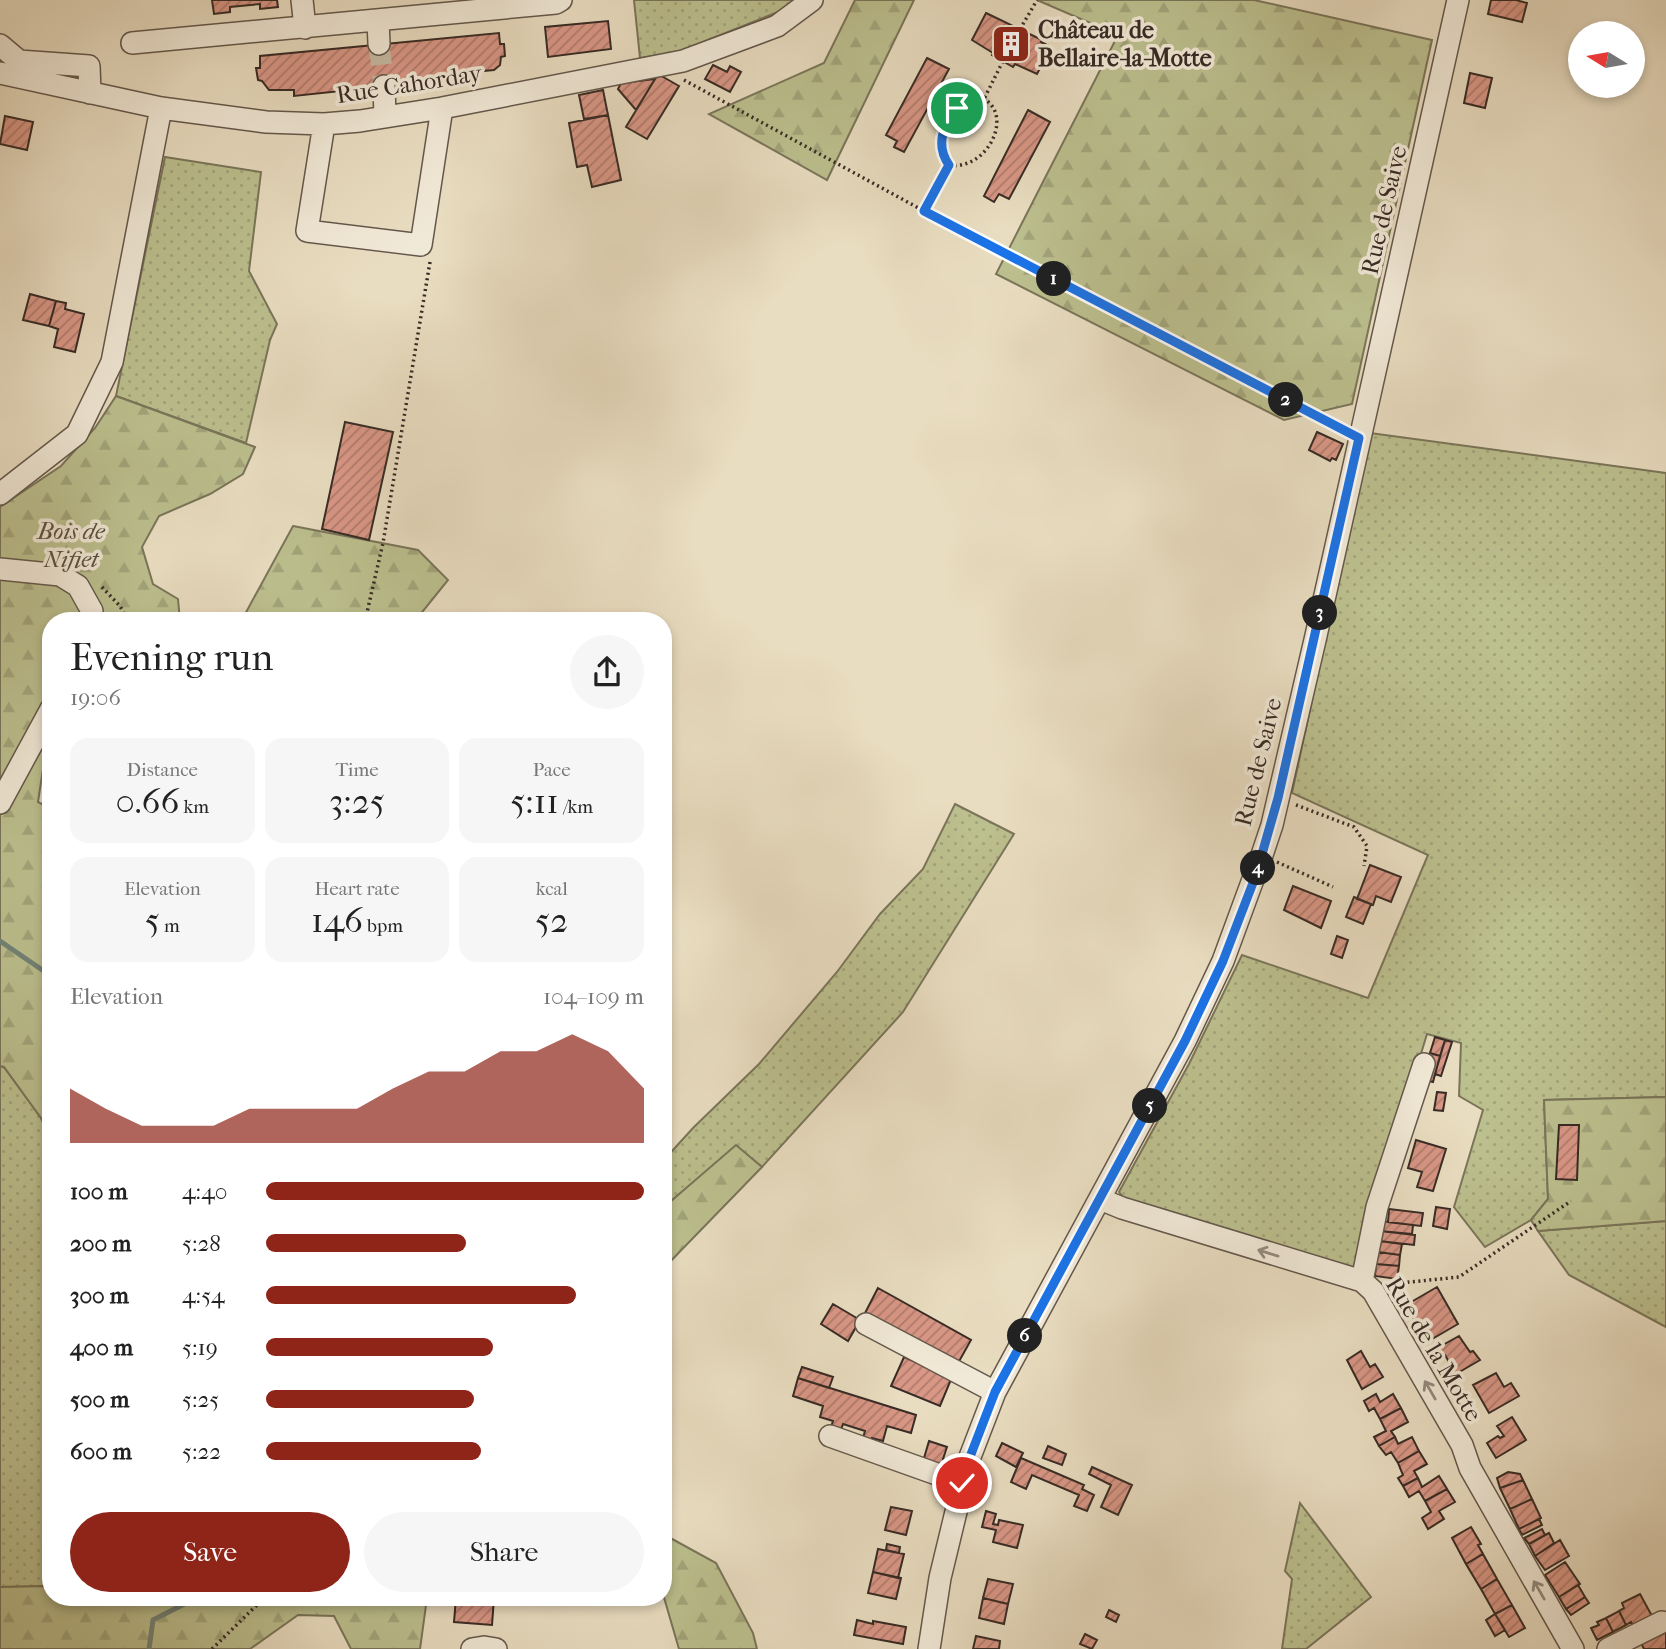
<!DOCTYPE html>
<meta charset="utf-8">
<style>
:root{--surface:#fff;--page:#f6f6f6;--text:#222;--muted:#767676;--accent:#8f2418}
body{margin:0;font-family:"IM FELL French Canon",serif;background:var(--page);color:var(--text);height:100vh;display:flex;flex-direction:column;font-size:26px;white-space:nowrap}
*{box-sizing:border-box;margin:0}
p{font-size:23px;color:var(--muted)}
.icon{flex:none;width:38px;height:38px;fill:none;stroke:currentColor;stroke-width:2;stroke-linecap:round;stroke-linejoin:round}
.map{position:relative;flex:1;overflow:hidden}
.panel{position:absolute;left:42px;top:612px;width:630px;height:994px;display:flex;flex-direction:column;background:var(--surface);border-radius:28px;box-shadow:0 4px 10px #0003}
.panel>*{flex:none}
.needle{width:46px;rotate:281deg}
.buttons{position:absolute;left:1568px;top:21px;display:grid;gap:14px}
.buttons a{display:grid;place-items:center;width:77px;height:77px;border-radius:50%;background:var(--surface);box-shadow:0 4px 10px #0003;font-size:35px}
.pin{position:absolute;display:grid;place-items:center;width:60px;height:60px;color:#fff;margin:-30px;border:4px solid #fff;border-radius:50%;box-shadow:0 2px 7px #0007}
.km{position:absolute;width:35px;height:35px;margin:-18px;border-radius:50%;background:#222;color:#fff;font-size:19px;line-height:35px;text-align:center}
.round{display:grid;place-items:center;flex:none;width:74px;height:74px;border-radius:37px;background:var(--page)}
.headline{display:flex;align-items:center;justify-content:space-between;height:119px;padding:0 28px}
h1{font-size:38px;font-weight:600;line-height:52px}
.figures{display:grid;grid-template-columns:repeat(3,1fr);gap:10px;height:119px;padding:7px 28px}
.figures div{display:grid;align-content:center;border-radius:18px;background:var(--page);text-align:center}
.figures b{font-size:35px;font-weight:600}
.figures small{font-size:19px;font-weight:400}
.figures p{font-size:19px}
.chart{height:196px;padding:14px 28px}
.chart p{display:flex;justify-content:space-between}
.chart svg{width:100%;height:126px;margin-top:7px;fill:var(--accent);opacity:.7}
.action{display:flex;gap:14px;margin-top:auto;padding:14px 28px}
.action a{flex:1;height:80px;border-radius:42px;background:var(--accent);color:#fff;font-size:28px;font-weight:600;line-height:80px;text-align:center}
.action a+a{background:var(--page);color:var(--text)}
ul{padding:0 28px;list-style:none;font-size:23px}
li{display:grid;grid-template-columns:112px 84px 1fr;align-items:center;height:52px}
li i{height:18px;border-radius:9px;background:var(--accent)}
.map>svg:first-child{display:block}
.grass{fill:url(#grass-dots);stroke:#7a755a;stroke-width:2}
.forest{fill:url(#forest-firs);stroke:#7a755a;stroke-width:2}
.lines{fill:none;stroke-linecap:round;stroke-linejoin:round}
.stream{stroke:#728377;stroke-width:5}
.building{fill:url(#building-hatch);stroke:#372b25;stroke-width:2}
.minor-tunnel{stroke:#c5b9a2;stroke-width:21;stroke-dasharray:21 10;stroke-linecap:butt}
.minor-casing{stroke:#64584c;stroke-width:24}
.path{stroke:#372b25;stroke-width:3.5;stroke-dasharray:2 3.5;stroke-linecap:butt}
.minor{stroke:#f1e9d7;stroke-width:21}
.oneway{stroke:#948a7e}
.route-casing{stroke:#fff;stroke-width:14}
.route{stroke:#1a73e8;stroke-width:9}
.labels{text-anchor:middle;stroke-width:7;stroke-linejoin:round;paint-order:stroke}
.poi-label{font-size:24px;font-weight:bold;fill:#372b25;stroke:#f1e9d7;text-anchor:start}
.street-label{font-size:24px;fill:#372b25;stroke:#f1e9d7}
.park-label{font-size:24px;font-style:italic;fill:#58503f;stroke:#f1e9d7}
</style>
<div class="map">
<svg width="1666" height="1649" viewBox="0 0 1666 1649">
<defs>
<pattern id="grass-dots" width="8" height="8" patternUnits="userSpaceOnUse" patternTransform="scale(1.75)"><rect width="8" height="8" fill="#bcbf8e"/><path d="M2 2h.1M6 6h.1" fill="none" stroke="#a2a47a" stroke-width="1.8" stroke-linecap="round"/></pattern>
<pattern id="forest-firs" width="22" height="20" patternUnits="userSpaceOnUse" patternTransform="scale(1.75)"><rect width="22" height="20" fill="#bcbf8e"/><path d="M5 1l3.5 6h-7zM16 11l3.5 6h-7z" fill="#a2a47a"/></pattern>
<pattern id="building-hatch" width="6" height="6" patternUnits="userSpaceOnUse" patternTransform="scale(1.75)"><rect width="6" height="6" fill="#d99786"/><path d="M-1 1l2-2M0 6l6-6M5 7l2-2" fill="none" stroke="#b17b6d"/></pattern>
</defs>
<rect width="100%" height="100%" fill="#e9ddc1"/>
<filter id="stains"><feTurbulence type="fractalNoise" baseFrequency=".00286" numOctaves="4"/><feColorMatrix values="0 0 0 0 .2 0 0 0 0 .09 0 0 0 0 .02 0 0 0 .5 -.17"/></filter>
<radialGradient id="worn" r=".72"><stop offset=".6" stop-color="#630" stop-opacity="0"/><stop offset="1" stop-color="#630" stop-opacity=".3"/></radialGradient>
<path class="grass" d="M634,0H800L778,12L678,52L640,58Z
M165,157L261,172L249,271L277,324L270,340L246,443L116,396Z
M1370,433L1666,473V1097L1544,1100L1548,1199L1531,1220L1485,1247L1454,1207L1483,1110L1459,1096L1461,1043L1427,1034L1355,1271L1125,1200L1119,1192L1189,1064L1242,955L1368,998L1428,855L1292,793Z
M955,804L1014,834L903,1012L762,1167L736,1146L663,1208V1161L693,1128L759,1064L837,972L880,914L923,869Z
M0,1066L4,1067L41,1118L51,1138V1586L0,1587Z
M1666,1221V1327L1569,1275L1538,1231Z
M1300,1503L1371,1597L1306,1649H1282L1292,1579L1285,1571Z"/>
<path class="forest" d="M855,0H914L827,180L709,114L824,63Z
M1037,0H1254L1432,40L1352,404L1284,420L996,274L1118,35Z
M116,396L255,447L243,474L210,494L159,516L142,547L153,584L178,599L180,621H51V758L43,769L38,802L51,809V1138L41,1118L4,1067L0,1066V507L61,466L95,428Z
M293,526L418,550L448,580L415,621H249L244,616Z
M1666,1097V1221L1538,1231L1531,1220L1548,1199L1544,1100Z
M736,1145L762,1167L663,1269V1208Z
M663,1534L716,1563L753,1633L757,1649H679L663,1594Z
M51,1586V1598H427L420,1649H351L334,1616L298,1615L250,1649H0V1587Z"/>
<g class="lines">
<path class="stream" d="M0,941L51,976
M149,1649L153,1620L196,1598"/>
</g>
<path class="building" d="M212,0H277L278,7L260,9V4L230,7V12L214,14Z
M1491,0H1516L1527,3L1522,22L1488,14Z
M986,13L1042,40L1041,42L1051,47L1037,74L1015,64L1013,67L992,55L993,53L972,40Z
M608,21L611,49L548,57L545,27Z
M499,33L500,44H504L505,56L501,57L500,65L494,70L473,72V77L294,96V90H269L262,81L258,80L256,68H260V56Z
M927,58L949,69L904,152L894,147L897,141L886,135Z
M713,65L727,72L730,66L741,72L730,92L705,79Z
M1470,73L1492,78L1485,108L1464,103Z
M658,74L679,86L647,139L626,127Z
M655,79L636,110L618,89L621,83Z
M603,90L608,115L584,119L579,95Z
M1028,110L1050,122L1009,199L999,194L994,202L984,196Z
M608,115L621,180L592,187L587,165L577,167L569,123Z
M5,116L33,122L27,150L0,144Z
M30,294L56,301L49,326L23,320Z
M56,301L66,303L65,309L84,314L75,352L54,347L58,329L49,326Z
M345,422L393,432L369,540L322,529Z
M1317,432L1343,444L1336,460L1332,458L1330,461L1309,450Z
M1370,865L1401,877L1391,902L1376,896L1373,905L1357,899Z
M1293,886L1331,901L1321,928L1284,910Z
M1354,897L1371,904L1363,924L1346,917Z
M1337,936L1348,940L1342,958L1331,954Z
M1435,1037L1445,1040L1440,1056L1430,1053Z
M1445,1040L1452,1042L1441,1076L1435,1074Z
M1430,1053L1440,1056L1433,1082L1422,1079Z
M1437,1092L1446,1093L1443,1111L1434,1110Z
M1559,1125H1579L1577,1180L1556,1179Z
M1416,1140L1446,1149L1433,1191L1417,1187L1422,1172L1408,1168Z
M1436,1207L1450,1209L1447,1229L1433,1226Z
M1389,1209L1423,1213L1421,1226L1388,1222Z
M1381,1221L1413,1225L1412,1234L1380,1231Z
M1380,1231L1415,1235L1414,1245L1379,1241Z
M1379,1241L1402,1244L1400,1255L1378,1252Z
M1378,1252L1400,1255L1399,1266L1376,1264Z
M1376,1264L1399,1266L1397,1279L1375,1276Z
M1437,1287L1458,1324L1427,1342L1406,1305Z
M878,1288L971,1340L957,1365L865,1313Z
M833,1304L860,1320L848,1341L821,1324Z
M1459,1336L1470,1352L1473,1351L1480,1360L1456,1374L1445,1355L1437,1359L1432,1351Z
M1361,1351L1370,1367L1375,1364L1383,1377L1362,1389L1347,1360Z
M904,1357L952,1377L940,1406L891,1386Z
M802,1367L833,1377L829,1388L798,1378Z
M1496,1373L1504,1387L1511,1383L1519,1396L1489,1413L1473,1385Z
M798,1378L916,1415L911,1433L887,1426L883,1441L872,1438L870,1448L861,1445L865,1431L843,1424L841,1430L831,1427L833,1421L820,1417L823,1406L793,1396Z
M1376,1394L1380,1402L1393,1394L1401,1408L1380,1419L1374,1408L1369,1411L1364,1401Z
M1401,1408L1408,1422L1391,1431L1395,1437L1379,1446L1374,1437L1386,1431L1380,1419Z
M1512,1417L1526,1440L1496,1458L1487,1443L1498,1436L1500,1438L1504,1436L1497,1426Z
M1395,1437L1398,1444L1412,1437L1419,1451L1398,1463L1391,1452L1386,1455L1379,1446Z
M929,1441L947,1447L943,1459L947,1460L944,1472L922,1465Z
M1002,1443L1023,1453L1016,1467L996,1456Z
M1048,1446L1066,1454L1062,1465L1043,1458Z
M1419,1451L1427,1464L1414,1471L1418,1478L1403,1486L1398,1478L1403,1475L1398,1463Z
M1021,1458L1084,1485L1082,1489L1094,1495L1087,1511L1074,1506L1079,1495L1032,1475L1026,1489L1011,1482Z
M1092,1467L1132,1485L1118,1515L1101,1507L1111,1485L1089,1474Z
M1508,1472L1520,1474L1523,1480L1500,1488L1497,1478Z
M1439,1476L1447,1489L1425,1501L1419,1491L1409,1497L1403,1486L1418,1478L1422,1487Z
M1523,1480L1532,1499L1510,1509L1500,1488Z
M1447,1489L1455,1502L1439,1511L1444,1519L1428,1529L1422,1518L1431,1512L1425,1501Z
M1532,1499L1541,1518L1519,1529L1510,1509Z
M891,1507L912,1511L906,1535L885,1530Z
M986,1511L996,1514L993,1524L998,1525L999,1520L1023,1525L1017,1548L993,1542L996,1530L982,1527Z
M1539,1519L1542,1525L1522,1535L1519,1529Z
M1471,1527L1481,1544L1478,1545L1483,1554L1466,1564L1452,1538Z
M1542,1529L1545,1535L1529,1544L1524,1538Z
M1549,1533L1554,1543L1535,1556L1529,1544Z
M1560,1540L1569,1556L1545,1570L1535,1556Z
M887,1544L900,1547L899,1553L886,1550Z
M878,1549L904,1554L898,1578L873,1572Z
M1483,1554L1497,1579L1481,1589L1466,1564Z
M1565,1562L1580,1584L1559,1597L1545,1575Z
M873,1572L901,1578L896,1599L868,1593Z
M988,1579L1013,1584L1008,1604L983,1598Z
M1497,1579L1512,1605L1495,1614L1481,1589Z
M1578,1585L1585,1597L1566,1609L1559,1597Z
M1640,1594L1652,1616L1633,1626L1631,1622L1626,1625L1619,1611L1624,1608L1622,1603Z
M1585,1597L1589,1603L1571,1615L1566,1609Z
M456,1598H494L492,1625L454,1622Z
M983,1598L1008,1604L1004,1624L979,1618Z
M1512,1605L1525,1628L1509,1637L1495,1614Z
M1109,1610L1119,1615L1116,1622L1106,1617Z
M1619,1611L1626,1625L1613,1632L1606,1618Z
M1495,1614L1505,1630L1495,1636L1486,1620Z
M1606,1618L1613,1632L1597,1640L1591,1628L1599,1625L1597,1622Z
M857,1620L873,1624V1621L906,1627L903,1644L854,1635Z
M1666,1630V1649H1644L1640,1641Z
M1085,1634L1097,1640L1092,1649L1080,1644Z
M976,1636L1000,1641L999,1649H973Z"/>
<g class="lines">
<path class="minor-tunnel" d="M379,44L384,86"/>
<defs>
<path id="minor" d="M302,0L305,28
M378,20L379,44
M132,43L556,3L561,0
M0,45L19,61L89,66L90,93
M0,73L161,108L266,122L324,124L360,121L442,108L683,61L777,26L812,0
M384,86L385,117
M324,124L307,231L421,245L442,108
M0,494L77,434L112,362L161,108
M0,569L60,575L78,586L92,611L91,621
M0,803L51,709
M1100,1199L1122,1208L1362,1281L1373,1291L1462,1445L1470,1468L1573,1649
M1362,1281L1377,1207L1424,1064
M866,1324L995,1392
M830,1436L962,1483
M472,1649L484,1647L496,1649
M929,1649L940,1578L968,1462L995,1392L1185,1041L1223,961L1262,855L1272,825L1315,640L1458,0
M1608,1649L1662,1622"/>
</defs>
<use href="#minor" class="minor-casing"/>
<path class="path" d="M1020,29L1037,0
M684,80L924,211L1345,431
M949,165C987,171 1014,116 984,99
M924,211L949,165L941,154L946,122L968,98L984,99L1003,61
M102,587L120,606L128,621
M365,621L383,543L430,262
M1296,805L1354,827L1367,846L1364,866
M1277,862L1333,887
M1391,1284L1459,1277L1571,1201
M212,1649L264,1598"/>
<use href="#minor" class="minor"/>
</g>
<defs><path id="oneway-shaft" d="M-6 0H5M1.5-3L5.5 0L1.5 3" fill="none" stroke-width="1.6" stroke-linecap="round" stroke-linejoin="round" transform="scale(1.75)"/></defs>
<g class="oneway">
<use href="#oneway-shaft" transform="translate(1268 1253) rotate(-163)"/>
<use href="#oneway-shaft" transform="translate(1430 1390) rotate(-120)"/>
<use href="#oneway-shaft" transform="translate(1539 1590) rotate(-120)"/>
</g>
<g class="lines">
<defs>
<path id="route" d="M957,108C943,126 935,145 949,165L924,211L1359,438L1278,798L1256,875L1223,961L1185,1041L995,1392L968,1462L962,1483"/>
</defs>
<use href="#route" class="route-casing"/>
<use href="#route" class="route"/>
</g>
<defs>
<symbol id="building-square" viewBox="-11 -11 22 22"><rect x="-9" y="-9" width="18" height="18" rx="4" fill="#8f2418" stroke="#f1e9d7"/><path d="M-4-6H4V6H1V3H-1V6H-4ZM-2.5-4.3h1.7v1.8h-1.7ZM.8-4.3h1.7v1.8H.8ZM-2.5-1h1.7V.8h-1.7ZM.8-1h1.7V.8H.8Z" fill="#fff"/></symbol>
</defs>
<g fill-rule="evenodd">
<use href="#building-square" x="989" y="22" width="44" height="44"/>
</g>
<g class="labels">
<g class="poi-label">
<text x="1038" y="38">Château de<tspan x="1038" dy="28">Bellaire-la-Motte</tspan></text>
</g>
<g class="street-label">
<text transform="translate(409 84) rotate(-9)" y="8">Rue Cahorday</text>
<text transform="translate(1384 210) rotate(-77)" y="8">Rue de Saive</text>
<text transform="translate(1258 762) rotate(-76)" y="8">Rue de Saive</text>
<text transform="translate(1434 1349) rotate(59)" y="8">Rue de la Motte</text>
</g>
<g class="park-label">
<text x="71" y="539">Bois de<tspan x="71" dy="28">Nifiet</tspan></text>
</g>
</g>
<rect width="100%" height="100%" filter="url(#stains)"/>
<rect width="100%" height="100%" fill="url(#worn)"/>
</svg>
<div class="buttons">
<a><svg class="needle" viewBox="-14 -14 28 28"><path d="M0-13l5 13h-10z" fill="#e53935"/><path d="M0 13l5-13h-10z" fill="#767676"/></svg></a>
</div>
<div class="pin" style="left:957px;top:108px;background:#1e9e55"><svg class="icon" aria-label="arrive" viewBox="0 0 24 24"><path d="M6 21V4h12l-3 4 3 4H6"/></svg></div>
<div class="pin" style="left:962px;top:1483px;background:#d93025"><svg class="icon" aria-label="check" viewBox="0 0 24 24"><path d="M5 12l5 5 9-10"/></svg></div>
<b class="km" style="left:1054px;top:279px">1</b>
<b class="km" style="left:1286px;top:400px">2</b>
<b class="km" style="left:1320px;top:613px">3</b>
<b class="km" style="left:1258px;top:868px">4</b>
<b class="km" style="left:1150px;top:1106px">5</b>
<b class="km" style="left:1025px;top:1336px">6</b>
<section class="panel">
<div class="headline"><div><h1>Evening run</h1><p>19:06</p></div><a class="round"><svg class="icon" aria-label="share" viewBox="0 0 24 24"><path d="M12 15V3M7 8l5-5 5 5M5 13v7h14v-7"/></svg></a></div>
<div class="figures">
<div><p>Distance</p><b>0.66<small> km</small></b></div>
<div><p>Time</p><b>3:25</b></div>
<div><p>Pace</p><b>5:11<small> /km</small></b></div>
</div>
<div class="figures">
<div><p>Elevation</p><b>5<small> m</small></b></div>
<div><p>Heart rate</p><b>146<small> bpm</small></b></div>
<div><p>kcal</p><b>52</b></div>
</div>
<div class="chart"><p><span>Elevation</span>104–109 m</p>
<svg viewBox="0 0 160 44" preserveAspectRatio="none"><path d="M0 44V25L10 32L20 38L30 38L40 38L50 32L60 32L70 32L80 32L90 25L100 19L110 19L120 12L130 12L140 6L150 12L160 25V44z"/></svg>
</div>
<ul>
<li><b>100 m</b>4:40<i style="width:100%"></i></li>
<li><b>200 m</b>5:28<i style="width:53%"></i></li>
<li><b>300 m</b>4:54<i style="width:82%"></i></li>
<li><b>400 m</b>5:19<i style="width:60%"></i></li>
<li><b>500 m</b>5:25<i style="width:55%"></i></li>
<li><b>600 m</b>5:22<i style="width:57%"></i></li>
</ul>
<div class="action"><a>Save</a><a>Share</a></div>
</section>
</div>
